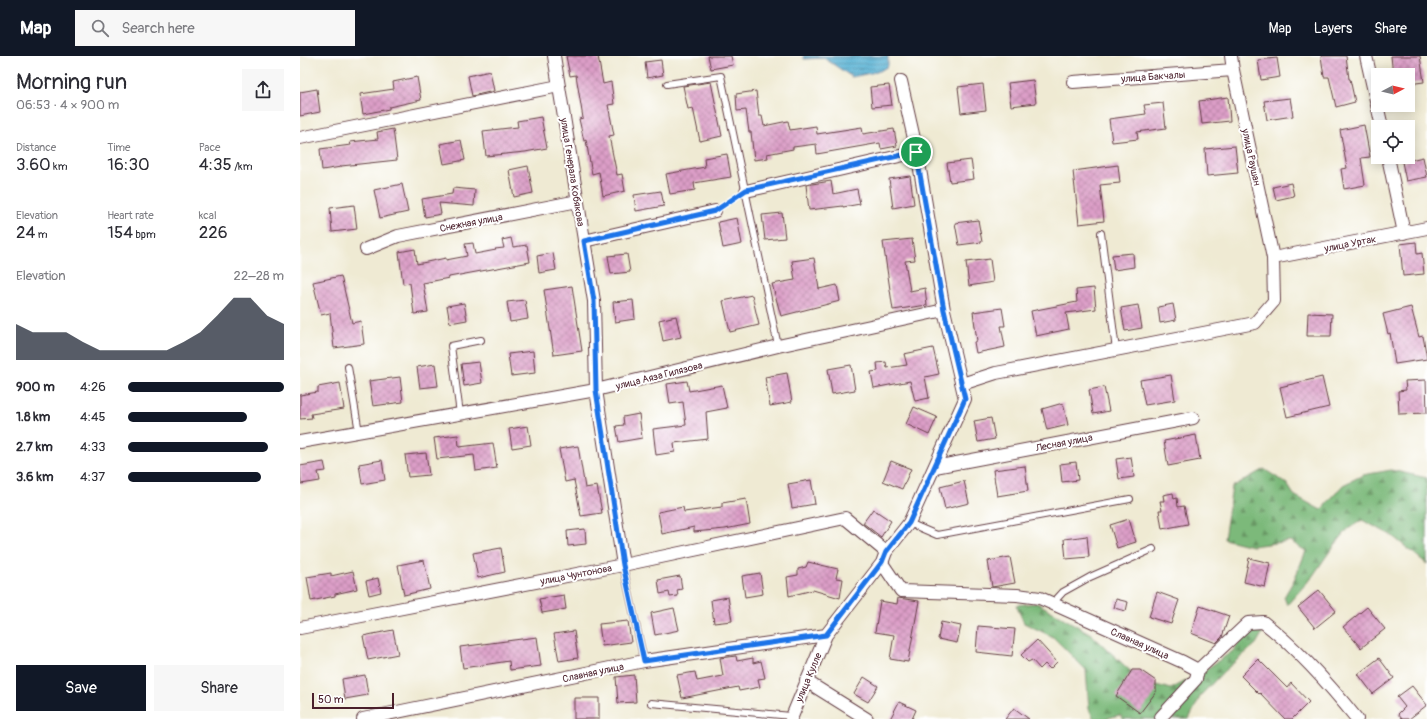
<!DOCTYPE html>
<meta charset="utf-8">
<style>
:root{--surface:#fff;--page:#f7f7f7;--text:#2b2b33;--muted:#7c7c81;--accent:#111827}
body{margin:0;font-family:Pangolin,sans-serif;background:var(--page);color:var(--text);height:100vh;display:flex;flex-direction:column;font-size:15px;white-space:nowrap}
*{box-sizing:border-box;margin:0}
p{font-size:13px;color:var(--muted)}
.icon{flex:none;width:22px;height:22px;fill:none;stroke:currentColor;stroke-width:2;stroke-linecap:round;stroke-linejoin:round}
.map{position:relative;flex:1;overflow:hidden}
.drawer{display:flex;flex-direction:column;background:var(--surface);width:300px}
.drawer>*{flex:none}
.needle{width:26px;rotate:83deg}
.controls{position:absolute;left:1071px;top:12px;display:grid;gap:8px}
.controls a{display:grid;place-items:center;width:44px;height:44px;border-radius:0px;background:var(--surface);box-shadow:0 2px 10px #0003;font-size:20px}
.scale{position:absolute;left:12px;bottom:10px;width:82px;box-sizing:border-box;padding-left:4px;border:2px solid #4a1f2b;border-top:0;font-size:11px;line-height:14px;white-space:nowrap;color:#4a1f2b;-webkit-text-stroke:3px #fff;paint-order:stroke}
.pin{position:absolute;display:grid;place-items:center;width:34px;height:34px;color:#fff;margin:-17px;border:2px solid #fff;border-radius:50%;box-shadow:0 1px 4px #0007}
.round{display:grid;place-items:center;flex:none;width:42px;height:42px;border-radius:0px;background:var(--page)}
.headline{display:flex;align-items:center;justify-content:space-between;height:68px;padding:0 16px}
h1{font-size:22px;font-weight:600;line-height:30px}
.stats{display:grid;grid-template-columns:repeat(3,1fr);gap:6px;height:68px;padding:4px 16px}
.stats div{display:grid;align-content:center}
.stats b{font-size:17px;font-weight:600}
.stats small{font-size:11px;font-weight:400}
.stats p{font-size:11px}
.chart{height:112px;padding:8px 16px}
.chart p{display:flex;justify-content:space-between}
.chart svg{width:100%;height:72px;margin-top:4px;fill:var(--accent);opacity:.7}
.button{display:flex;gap:8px;margin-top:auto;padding:8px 16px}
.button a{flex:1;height:46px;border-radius:0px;background:var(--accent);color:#fff;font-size:16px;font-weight:600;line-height:46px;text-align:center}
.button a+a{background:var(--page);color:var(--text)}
ul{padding:0 16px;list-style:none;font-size:13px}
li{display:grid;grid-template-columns:64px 48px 1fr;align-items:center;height:30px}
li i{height:10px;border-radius:5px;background:var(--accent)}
header{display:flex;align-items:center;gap:24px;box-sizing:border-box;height:56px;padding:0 20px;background:var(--accent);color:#fff}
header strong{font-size:19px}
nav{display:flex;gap:22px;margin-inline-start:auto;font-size:14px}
.search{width:280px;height:36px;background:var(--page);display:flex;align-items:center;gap:10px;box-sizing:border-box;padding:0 14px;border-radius:0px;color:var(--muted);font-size:15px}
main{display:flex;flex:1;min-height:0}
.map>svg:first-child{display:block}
.forest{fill:url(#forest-firs);stroke:#636c52}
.water{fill:url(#water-rules);stroke:#50687f}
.building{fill:url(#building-cross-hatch)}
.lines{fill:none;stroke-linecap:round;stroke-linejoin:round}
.lane-casing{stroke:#633d44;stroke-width:8}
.street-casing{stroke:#633d44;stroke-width:14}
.path{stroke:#633d44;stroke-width:2;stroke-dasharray:3 3;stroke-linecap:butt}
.lane{stroke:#fff;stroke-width:6}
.street{stroke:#fff;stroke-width:12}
.route-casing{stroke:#fff;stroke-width:8}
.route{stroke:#1a73e8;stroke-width:5}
.labels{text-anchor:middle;stroke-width:4;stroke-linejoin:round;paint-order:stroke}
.street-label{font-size:10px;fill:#4a1f2b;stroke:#fff}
</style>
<header>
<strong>Map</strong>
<div class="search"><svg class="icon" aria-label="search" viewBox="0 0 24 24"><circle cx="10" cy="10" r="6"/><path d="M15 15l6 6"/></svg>Search here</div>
<nav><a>Map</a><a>Layers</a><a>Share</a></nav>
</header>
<main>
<section class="drawer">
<div class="headline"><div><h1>Morning run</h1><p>06:53 · 4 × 900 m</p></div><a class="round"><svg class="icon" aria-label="share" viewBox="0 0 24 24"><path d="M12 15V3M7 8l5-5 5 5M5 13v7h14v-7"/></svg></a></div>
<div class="stats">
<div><p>Distance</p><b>3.60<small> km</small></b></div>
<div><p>Time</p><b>16:30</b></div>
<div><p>Pace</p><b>4:35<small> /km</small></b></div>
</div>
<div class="stats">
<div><p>Elevation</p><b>24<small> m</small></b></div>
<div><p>Heart rate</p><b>154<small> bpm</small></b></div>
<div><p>kcal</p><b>226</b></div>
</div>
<div class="chart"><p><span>Elevation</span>22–28 m</p>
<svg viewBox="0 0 160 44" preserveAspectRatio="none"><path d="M0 44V22L10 27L20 27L30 27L40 33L50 38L60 38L70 38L80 38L90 38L100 33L110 27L120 17L130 6L140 6L150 17L160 22V44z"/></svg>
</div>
<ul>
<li><b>900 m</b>4:26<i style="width:100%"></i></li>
<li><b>1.8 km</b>4:45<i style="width:76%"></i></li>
<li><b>2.7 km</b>4:33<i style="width:90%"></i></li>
<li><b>3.6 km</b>4:37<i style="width:85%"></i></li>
</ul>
<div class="button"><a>Save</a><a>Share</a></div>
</section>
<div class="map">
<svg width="1127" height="663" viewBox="0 0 1127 663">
<defs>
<pattern id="forest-firs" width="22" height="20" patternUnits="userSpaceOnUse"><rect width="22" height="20" fill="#7cb97a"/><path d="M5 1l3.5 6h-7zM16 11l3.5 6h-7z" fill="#689664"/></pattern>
<pattern id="water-rules" width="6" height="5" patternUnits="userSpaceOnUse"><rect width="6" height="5" fill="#55b0d3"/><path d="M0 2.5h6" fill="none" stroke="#488fab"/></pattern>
<pattern id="building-cross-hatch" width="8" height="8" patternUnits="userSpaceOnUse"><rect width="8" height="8" fill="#dc9ec7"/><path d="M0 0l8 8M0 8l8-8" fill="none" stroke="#b480a2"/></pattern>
</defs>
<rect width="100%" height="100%" fill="#fff"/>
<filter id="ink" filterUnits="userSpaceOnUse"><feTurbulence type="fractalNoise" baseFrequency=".025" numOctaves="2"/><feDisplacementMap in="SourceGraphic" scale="8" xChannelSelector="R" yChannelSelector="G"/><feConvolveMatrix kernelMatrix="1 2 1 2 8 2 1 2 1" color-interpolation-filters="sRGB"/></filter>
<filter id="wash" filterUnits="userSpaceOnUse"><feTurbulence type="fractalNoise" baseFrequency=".012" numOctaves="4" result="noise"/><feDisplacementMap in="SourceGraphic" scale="16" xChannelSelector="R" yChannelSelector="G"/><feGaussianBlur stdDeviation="0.9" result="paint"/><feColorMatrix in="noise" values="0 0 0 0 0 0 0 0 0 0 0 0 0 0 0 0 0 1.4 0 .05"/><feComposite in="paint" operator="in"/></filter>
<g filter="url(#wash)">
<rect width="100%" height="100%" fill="#efead3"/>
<path class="forest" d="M964,413L987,428L994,439L1021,454L1043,429L1063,419L1091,414L1127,422V508L1091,479L1062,464L1048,473L1030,495L1012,521L987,549L984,541L994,524L1006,495L990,485L952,490L924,483L932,431Z
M737,547L791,578L841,625L871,633L899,618L933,595L949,572L963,576L956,588L924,615L901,639L889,663H823L820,659L804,663H794L789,653L786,614L753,581L724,567L716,549Z"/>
<path class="water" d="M503,0H588V10L580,15L552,21L524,2L504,3Z"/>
<g id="blocks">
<path class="building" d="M266,0H298L303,28L311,26L314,48L308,49L314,79L309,80L317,119L322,118L325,135L303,140L299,116L292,118L286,84L284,85L279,63L283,62L276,19L270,20Z
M408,0H431L433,9L411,13Z
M1021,0H1046L1049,23H1050L1055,46L1036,51L1029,21H1024Z
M1091,0H1120L1124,26L1108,28V19H1093Z
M977,2L980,21L961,24L958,4Z
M361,4L363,19L347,22L345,6Z
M190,15L194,35L172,40L168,20Z
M117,21L121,44L89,51V53L63,58L60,38L94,33L93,26Z
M733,24L736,47L711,50L708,27Z
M411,26L422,80L400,85L393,52L388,53L383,30Z
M683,28L686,54L661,57L658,31Z
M589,29L592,49L572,51L570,31Z
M17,33L20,56L0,60V36Z
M456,35L459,60H462L464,70L488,65L490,74L516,70L517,78L562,71L563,78L594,73L597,90L581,93L580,87L517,98L516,88L493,91V93L467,98L468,102L454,104L451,76H449L446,54L437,55L436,38Z
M928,41L930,65L902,68L899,45Z
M990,42L993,60L967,64L964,45Z
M863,47L866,72L837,76L838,83L812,86L809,63L846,58L844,49Z
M241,61L247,92L225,96L186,100L183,75L218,71L217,65Z
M1064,69L1070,101L1061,102L1065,129L1044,133L1041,113L1047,112L1040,74Z
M93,73L97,104L41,110V111L22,114L20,93L51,89L50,86L78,83L77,76Z
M161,84L165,104L144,108L140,88Z
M935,90L938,117L907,120L905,93Z
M427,98L431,121L394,127L395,134L370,138L366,118L405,111L404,102Z
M1123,101L1127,121L1106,125L1102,106Z
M671,104L674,123L650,126L647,107Z
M818,109L820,127L800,129L804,165L779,168L773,115Z
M228,110L233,137L214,141L209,114Z
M610,120L614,148L593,152L589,123Z
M531,125L533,138L557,133L560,148L543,151V150L509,154L506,129Z
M991,127L994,140L976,144L973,131Z
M102,128L108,156L80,162L74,134Z
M153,132L175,134L174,150L139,147L141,158L125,161L122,143L152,138Z
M361,135L364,150L336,155L334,139Z
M54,149L57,173L32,176L30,152Z
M482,157L485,182L465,184L462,159Z
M437,162L442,188L423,192L418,166Z
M678,164L682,186L659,189L655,167Z
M211,182L213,191L227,189L230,206L149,221V222L123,227L128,256L114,258L110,227L103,228L99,196L115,193L117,208L146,202V204L167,200L165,188L173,187L175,198L196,194L195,193L204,192L202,184Z
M612,183L615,204L605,205L610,235L625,232L627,249L593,254L583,186Z
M1116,186L1117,198L1122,197L1124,218L1103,220L1100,188Z
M253,197L256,214L239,217L237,200Z
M833,197L834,211L814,214L812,199Z
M327,198L330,216L311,218L308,200Z
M514,202L519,233L537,229L540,245L481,260L472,228L495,224L492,205Z
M690,203L693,226L669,230L666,206Z
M41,220L52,267L61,265L64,288L34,292L30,257L21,259L13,226Z
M272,230L282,295L254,299L244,234Z
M794,232L796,253L766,257L769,273L736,280L731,255L777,246L776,234Z
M452,239L459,269L430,276L423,245Z
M225,244L228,263L210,266L207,246Z
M333,244L335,263L315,266L313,246Z
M164,247L167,264L150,267L147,250Z
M873,248L876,264L860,267L858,251Z
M838,249L842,272L825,275L821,252Z
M1111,251L1119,281L1123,280L1127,303L1095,308L1090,277L1088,278L1083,258Z
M702,252L705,270H701L705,291L676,297L674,286L677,285L673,256Z
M1008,257L1032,258L1031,280H1007Z
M376,260L381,281L363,285L359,264Z
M633,292L639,318L625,321L629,342L615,345L610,325L574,332L571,316L578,315L577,307L586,306L587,312L607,309L604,298Z
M233,295L235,317L211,320L208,298Z
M179,306L182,327L164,330L161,308Z
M135,308L138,330L120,332L117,311Z
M551,309L555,334L532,338L528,313Z
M487,317L492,346L470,350L465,321Z
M871,319L875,344L845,349L840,324Z
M100,321L103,346L73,350L69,325Z
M1022,321L1029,351L987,361L980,331Z
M1126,324L1127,357L1099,358L1098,335L1106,334L1105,325Z
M387,325L389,335L422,329L427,352L406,356L408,383L374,387L375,396L356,399L353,373L386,369L383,346L370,348L367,328Z
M40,327L44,353L11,358L12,362L0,363V339L18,336V331Z
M804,331L809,355L793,358L789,334Z
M763,347L768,369L747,374L742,353Z
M614,351L637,361L629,379L606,368Z
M339,358L342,382L319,386L316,370L324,369L323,361Z
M691,362L695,383L678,386L674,365Z
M228,370L231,389L212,392L209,373Z
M158,379L159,391L193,387L197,412L176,415L174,399L137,403L134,382Z
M896,379L900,404L868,410L864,385Z
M278,390L285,432L297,430L302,457L281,460L274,424L265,426L259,393Z
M126,397L129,419L108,421L105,399Z
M831,401L834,421L819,423L816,403Z
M82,404L85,424L62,428L59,408Z
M591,405L611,413L602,433L583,425Z
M24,406L26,415L18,416L20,425L1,428L0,410Z
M776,406L778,424L762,426L760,408Z
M725,410L728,435L697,440L693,414Z
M511,424L515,448L492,452L488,428Z
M664,425L669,447L645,453L640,431Z
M873,437L874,443L877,442L878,451L884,450L888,468L862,473L859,454H862L860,445H864L863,439Z
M446,443L450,468L425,473L394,476V471L362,478L358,456L383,451L384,456L422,451V447Z
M573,453L591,465L581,481L563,467Z
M829,463L836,486L817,492L810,469Z
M285,473L286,488L268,490L267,475Z
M787,480L789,501L766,503L764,483Z
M201,492L205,516L178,522L173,497Z
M710,501L715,527L692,531L688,505Z
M949,502L970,507L965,531L944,526Z
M124,504L130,533L104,539L98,509Z
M508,506L538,513L536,522L543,523L540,542L513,534L489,540L487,521L498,519V513L506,511Z
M53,515L57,533L35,538V540L11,545L7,521L31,517V520Z
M460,517L463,538L445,541L442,520Z
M380,520L382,533L377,534L378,540L370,541L369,536L360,538L358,524Z
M78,522L81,536L69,539L66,525Z
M1019,534L1036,555L1015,572L998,551Z
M857,536L879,544L871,568L849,561Z
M264,539L266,553L242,557L239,543Z
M428,541L432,565L414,567L411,544Z
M598,542L619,545L608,606L590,603L594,579L575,576L580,545L597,548Z
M816,543L828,546L826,555L814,552Z
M900,550L929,560L922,581L916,587L891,577Z
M1067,551L1085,573L1061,592L1043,571Z
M374,552L379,574L355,579L351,557Z
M328,565L331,586L302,590L299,568Z
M641,566L661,570L657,587L638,583Z
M678,570L715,573L712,600L676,596Z
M93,574L98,598L68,604L63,580Z
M274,575L278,602L259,605L254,578Z
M237,581L241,610L210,614L209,605L163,612L160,591Z
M737,584L757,606L750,613L745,608L740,613L732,604L728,606L721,599Z
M436,600L437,605L453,602V607L461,605L465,622L458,623L460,631L439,635L438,631L382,642L377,619L395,616L397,625L423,620L420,602Z
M1079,602L1094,622L1073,638L1058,618Z
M958,603L987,632L991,627L1009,646L992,663H985L960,637L959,638L941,620Z
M832,614H840L856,625V636L840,657L816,640Z
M65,619L68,639L45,643L42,623Z
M334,619L336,646L318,647L316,621Z
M564,621L578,630L568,646L554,638Z
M1112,630L1127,649L1109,663H1102L1098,658L1105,651L1097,641Z
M274,642H299V663H274Z
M599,646L616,654L612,663H590Z
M714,652L729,663H705Z"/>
</g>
</g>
<g filter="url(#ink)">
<use href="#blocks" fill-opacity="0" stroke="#633d44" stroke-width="1"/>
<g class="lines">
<defs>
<path id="lane" d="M367,28L421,20L478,290
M801,177L816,294
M48,311L59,376
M160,358L151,290L181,284
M609,467L637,479L830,443
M323,509L344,605
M752,548L763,536L790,521L853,493
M351,647L491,660"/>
<path id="street" d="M254,0L294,245L296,334L323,509
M1066,0L1082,71
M773,26L933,14
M0,82L259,30
M1088,101L1104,177
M446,135L617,96
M284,185L415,155
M66,193L98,180L278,145
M973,202L1127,172
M662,328L696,317L955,267L974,245L973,202L933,14L931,0
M0,386L296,334L478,290L644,254
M635,411L893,362
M582,507L601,535L717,539L740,542L883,606L898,614L948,567L963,566C998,593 1029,628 1057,663
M0,572L323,509L545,462L586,496
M506,625L567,663
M861,661L896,623L898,614
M63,663L344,605L526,579
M491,663L526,579L582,507L586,496L609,467L665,343L644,254L617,96L601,25"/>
</defs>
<use href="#lane" class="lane-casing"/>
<use href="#street" class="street-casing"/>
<path class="path" d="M424,149L437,140"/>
<use href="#lane" class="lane"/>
<use href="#street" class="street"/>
</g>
</g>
<g class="lines" filter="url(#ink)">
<defs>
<path id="route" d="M616,96L644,254L665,343L609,467L586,496L582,506L526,579L344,605L323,509L296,334L294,245L284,185L415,155L446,134Z"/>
</defs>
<use href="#route" class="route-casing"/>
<use href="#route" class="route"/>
</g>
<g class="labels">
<g class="street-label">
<text transform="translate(853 20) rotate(-4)" y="4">улица Бакчалы</text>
<text transform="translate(952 101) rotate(78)" y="4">улица Раушан</text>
<text transform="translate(273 116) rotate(81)" y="4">улица Генерала Кобякова</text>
<text transform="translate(171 166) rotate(-11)" y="4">Снежная улица</text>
<text transform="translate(1050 187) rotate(-11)" y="4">улица Уртак</text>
<text transform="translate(359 319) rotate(-14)" y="4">улица Аяза Гилязова</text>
<text transform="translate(764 386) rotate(-11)" y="4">Лесная улица</text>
<text transform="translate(276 518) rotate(-11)" y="4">улица Чунтонова</text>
<text transform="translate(840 587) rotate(24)" y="4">Славная улица</text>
<text transform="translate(293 616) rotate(-12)" y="4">Славная улица</text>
<text transform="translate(508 621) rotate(-67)" y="4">улица Кулле</text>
</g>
</g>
</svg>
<div class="controls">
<a><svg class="needle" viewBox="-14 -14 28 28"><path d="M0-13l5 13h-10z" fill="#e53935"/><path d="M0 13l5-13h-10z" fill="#7c7c81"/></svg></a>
<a><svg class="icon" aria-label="locate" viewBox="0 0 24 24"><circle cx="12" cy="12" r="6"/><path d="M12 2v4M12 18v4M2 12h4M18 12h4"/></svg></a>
</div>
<div class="scale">50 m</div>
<div class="pin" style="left:616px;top:96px;background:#1e9e55"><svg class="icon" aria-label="arrive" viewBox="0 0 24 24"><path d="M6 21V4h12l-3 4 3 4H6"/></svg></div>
</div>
</main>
